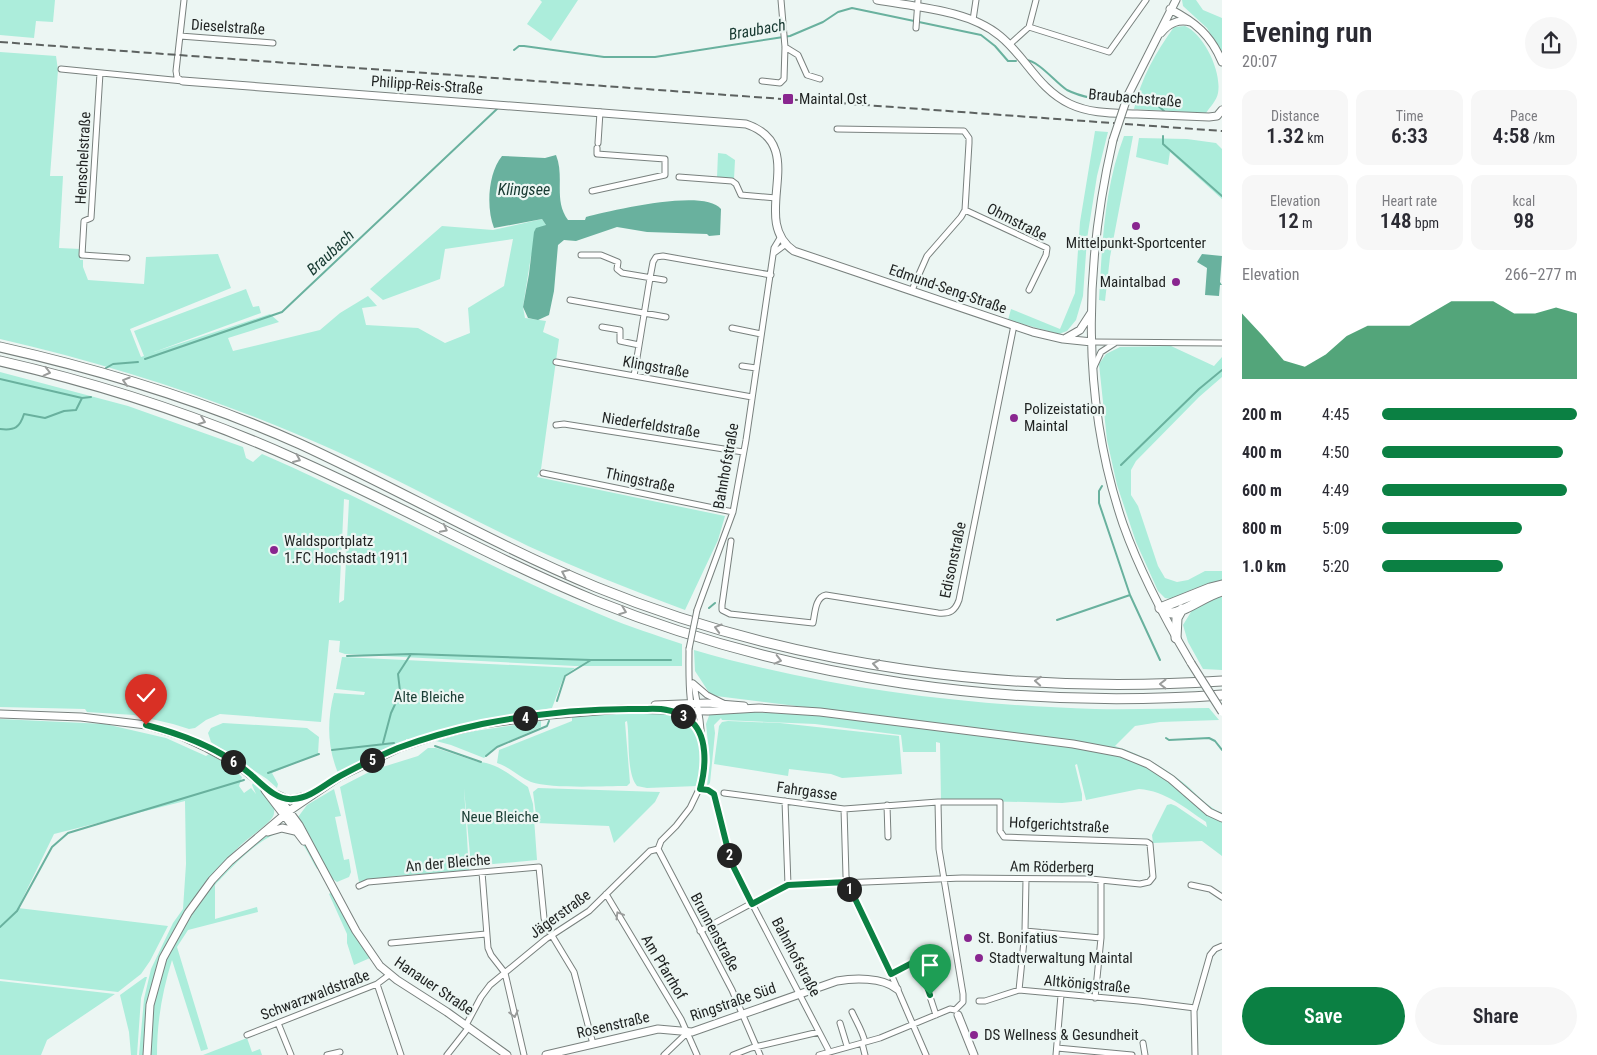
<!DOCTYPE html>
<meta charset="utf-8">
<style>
:root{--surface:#fff;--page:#f7f7f7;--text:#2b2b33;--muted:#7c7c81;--accent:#0b8043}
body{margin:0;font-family:"Roboto Condensed",sans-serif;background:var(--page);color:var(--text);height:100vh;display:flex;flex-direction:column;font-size:19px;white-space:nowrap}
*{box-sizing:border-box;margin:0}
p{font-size:16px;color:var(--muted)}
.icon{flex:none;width:28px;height:28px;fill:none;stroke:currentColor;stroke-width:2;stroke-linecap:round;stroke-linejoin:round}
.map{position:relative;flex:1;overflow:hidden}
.drawer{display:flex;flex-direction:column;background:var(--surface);width:375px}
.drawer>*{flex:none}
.pin{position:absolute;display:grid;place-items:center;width:42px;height:42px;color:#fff;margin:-51px -21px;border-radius:50% 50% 50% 0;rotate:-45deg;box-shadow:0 0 5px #0007}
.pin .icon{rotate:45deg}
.km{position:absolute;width:25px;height:25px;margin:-12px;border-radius:50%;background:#222;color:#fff;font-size:14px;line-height:25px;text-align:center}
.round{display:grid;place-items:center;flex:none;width:52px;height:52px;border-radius:26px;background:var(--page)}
.overview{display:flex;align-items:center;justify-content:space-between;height:85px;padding:0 20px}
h1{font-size:28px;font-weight:600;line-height:38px}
.metrics{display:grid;grid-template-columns:repeat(3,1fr);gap:8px;height:85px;padding:5px 20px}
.metrics div{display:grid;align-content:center;border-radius:12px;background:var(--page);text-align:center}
.metrics b{font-size:21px;font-weight:600}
.metrics small{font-size:14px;font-weight:400}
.metrics p{font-size:14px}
.chart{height:140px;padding:10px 20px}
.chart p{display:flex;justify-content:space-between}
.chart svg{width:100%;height:90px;margin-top:5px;fill:var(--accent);opacity:.7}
.action{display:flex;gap:10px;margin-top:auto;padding:10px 20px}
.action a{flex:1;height:58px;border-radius:30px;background:var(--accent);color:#fff;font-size:20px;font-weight:600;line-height:58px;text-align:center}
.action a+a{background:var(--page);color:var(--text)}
ul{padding:0 20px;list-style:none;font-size:16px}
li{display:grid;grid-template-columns:80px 60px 1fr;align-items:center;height:38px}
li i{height:12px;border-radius:6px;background:var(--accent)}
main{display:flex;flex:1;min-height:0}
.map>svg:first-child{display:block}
.green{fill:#aceddb;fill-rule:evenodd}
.water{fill:#69b19e}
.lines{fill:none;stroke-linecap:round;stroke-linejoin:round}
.stream{stroke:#69b19e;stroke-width:2}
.street-casing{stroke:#79817e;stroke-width:7}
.secondary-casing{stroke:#79817e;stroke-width:9}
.highway-casing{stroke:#79817e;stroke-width:11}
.street{stroke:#fff;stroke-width:5}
.secondary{stroke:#fff;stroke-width:7}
.highway{stroke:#fff;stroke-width:9}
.rail{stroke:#5d6260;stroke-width:2;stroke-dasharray:8 4;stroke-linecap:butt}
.street-bridge-casing{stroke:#79817e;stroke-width:7;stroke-linecap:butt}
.secondary-bridge-casing{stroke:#79817e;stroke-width:9;stroke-linecap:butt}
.street-bridge{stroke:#fff;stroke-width:5}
.secondary-bridge{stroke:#fff;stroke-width:7}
.oneway{stroke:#9a9c9b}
.route-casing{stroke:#fff;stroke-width:10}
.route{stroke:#0b8043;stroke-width:6}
.poi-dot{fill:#89268f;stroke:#ecf6f3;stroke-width:2}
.labels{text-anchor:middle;stroke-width:4.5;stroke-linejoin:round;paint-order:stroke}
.street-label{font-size:15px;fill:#1f2221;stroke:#ecf6f3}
.poi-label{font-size:15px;fill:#1f2221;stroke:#ecf6f3;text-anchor:start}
.park-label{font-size:15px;fill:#1a3d34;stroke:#ecf6f3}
.water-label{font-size:16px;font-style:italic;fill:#173931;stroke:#ecf6f3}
</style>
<main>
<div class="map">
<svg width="1222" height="1055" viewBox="0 0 1222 1055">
<rect width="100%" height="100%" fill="#ecf6f3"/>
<path class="green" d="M0,0H55L53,22L36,21L34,38L0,35Z
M540,0H578L551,41L527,24L542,2Z
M1182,0H1196L1203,10L1222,18V54L1207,28L1183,6Z
M1185,26C1204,34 1222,72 1218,93C1217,100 1210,107 1206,113L1134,109C1141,78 1156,52 1174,27Z
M0,52L56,56L58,70L50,176H63L59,248L81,249L80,260H83V267L88,280L144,284L146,257L218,254L231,288L130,329L141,357L144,356L134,331L246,289L253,307L259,306L261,313L154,352L270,314L279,322L228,338L233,351L320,330L340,313L368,296L377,306L362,308L366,325L418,328L445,343L470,333L468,308L504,286L513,239L445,249L440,279L383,300L370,289L442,226L493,230L542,219L546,225L531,256L523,307L525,318L546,321L543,332L559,339L541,469L537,477L725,516L718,540L685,610C632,590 580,570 528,546C450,509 375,466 294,433C199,393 100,362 0,339Z
M1095,131L1108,132L1097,176L1087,239L1083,296L1076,320L1067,331L1059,334L1008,320L1011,309L1060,329L1075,293L1080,222Z
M1124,136H1133L1110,257L1105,301L1099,300C1102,246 1104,188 1124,136Z
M1139,138L1187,139L1216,143L1222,149V199L1170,152L1168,165L1136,157Z
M718,153L726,154L735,160L734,179L717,178Z
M1171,346L1214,366L1222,357V377L1199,397L1136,461L1131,470V495L1138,506L1158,566L1165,578L1177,582L1188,580L1205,571H1222V580L1193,589L1171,599L1165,598L1158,591L1136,542L1117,485L1107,440L1099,364L1106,354L1120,347Z
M0,372L128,406L243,447L246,458L253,462L262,454C378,504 487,568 604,616C629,627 656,635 682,644V666H575L345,654L339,652L340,641L329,640L321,722L220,714L206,720L195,728L189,729L173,724L134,715L87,712L85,709L0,707ZM344,499L349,500L344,600L339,603Z
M1218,597H1222V670L1203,669L1188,642L1183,625L1194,607Z
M694,650C824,688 961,705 1095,709C1133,710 1171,708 1209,708L1219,720L1160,722L1135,726L1115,746C1141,754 1164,767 1185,784C1197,794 1207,807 1222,813V816L1125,751L1115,748L1054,738L716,696L710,694L695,671Z
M342,657L575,668L564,676L552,708L484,719L415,740L406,739V743L338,773C327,746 327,721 334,693L364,695L365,692L336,689Z
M654,712C685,715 699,722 701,756C702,765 702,778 697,786L647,788L637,786C626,773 630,738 627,721L625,722L630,783L627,786C603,786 551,789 531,782C519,777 510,767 497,763L499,750L572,721V716Z
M754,712L817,715L1090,749C1116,755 1141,762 1163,777C1183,791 1198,813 1222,821V856L1202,841L1153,843L1152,835L1167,805L1171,804L1176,806L1207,827L1206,822C1185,808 1166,791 1139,789L1086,800L1077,764L1075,765L1082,794V801L1062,803L941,800L940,743L936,742V752H903L901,735L815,724L722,720L721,718L714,725L715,733L710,783L707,786L710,762L706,724L710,713Z
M0,719L105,724L166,738L206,756L209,754L229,765L242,777L239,786L244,793L251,788L256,794L252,785L254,781L265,792L274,807C274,811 275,814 272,818C265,827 252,835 243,843C231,854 220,867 209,879C168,928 143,991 145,1055H139L144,999L151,969L173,923L183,909L186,864L185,801L54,834L18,908L168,926L150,961L141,974L118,992L0,979Z
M541,721V727L496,747L484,758L451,745L436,741L468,732Z
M728,721L780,723L899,736L902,774L842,778L831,774L789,769L788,776L714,764L719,726L722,722Z
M223,723L307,728L319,737L318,754L272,773L278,784L277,788L267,779L211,742L208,733L211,728Z
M428,748H436L478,762C496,762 513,777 528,787L533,804L537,860L471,866L464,788L469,871L396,876L359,882L340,787L373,770L418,756Z
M538,788L660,792L655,802L614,843L609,826L537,823L533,792Z
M334,789L341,816L335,817L344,860L349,859L351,872L349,877L337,882L330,877L298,817L307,805Z
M289,830C304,840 311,853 320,868L317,869C310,858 304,841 292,834C273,821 227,872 215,885V919L257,907L258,912L188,930L177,947L208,1049L201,1051L172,960C162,992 157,1022 157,1055H150C150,1026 153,1000 162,972C178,922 214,872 258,842C263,839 268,833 274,832C278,830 284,831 289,830Z
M332,892L370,958L354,965L347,943V934L329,894Z
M145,977H147L141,998L137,1055H131L129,1032L120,995Z
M0,981L115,994L47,1040L41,1055H0Z
M247,1038L252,1052L260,1049L262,1055H203Z"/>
<path class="water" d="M556,155C565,177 553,200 568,220H585L586,217C610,211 704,188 721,209L720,235L709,236L707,234L647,232L617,227L576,241L564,240L558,245L554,291L549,315L538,320L528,318L523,307L529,274L534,232L536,228L546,225L542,219L494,228C486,208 488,173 502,156L545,158Z
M1202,254L1222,256L1220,282L1222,285H1220L1219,296L1205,295L1207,268L1197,262Z"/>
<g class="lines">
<path class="stream" d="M514,50L519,46H524L604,57H655L790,36L823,22L838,12L852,8L981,35L995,46L1008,61H1016
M1026,60C1039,61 1055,82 1067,90C1085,99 1105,101 1124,102
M1129,102L1155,103L1165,112
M1163,136V144L1222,196
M145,359L282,312L498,108
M106,368L113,364L138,362
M0,379L82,398
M0,429C15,431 20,427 24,414L45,418L64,411L76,410L82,398L91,397
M1121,465L1199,389L1222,370
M1130,595L1160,660
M709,608L715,603
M1057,620L1130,595L1099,503V491L1102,486
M347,656L411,654
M400,691L398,674L411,654L591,660
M557,701L565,676L591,660H671
M1166,738L1169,740L1209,738L1215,741L1222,750
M383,743L391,713L398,698
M435,746L481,762
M332,750L394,743
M486,756L497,747L547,726L549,721
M268,773L319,754
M0,927L17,911L52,847L68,833L244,780"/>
<defs>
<path id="street" d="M973,20L976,0
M1029,27L1036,0
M916,28L918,0
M180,36L273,43
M1009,45L1029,27L1109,52L1146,0
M785,47L798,55L807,75L820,79
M61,69L183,81
M100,73L91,218L84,221L82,255L127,258
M182,81L177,77L176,71L184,0
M762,81L780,83L784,79L785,47L781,0
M837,129L964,131L969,138V143L965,210L961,217L927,256L912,290
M598,143L600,112
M679,177L732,181L736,184L741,195L776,198
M592,191L665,175V159L597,154V148
M965,210L1047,248L1046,255L1029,290
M774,253L786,244
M581,255H601L618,262L617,269L622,273L664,280
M570,300L666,317
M602,327L620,330V341L639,345
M732,328L761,334
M1092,342L1222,343
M556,362L752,397
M742,366L756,368
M1094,367L1101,352L1115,343
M634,376L650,278L653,262L656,257L663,256L771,275
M556,425L564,424L743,452
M543,473L733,512
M731,541L722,605V610L730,614L813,623C815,614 815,597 826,595L938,613C950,614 955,611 959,600L1014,325
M697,610L733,512L746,440L774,248L780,238
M689,649C689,679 687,709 701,737
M693,683L707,695L723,703
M674,712L688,718L694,724
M700,789L708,790L714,794L732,865L829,1051
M785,801L788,885
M938,802L939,849L963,994V1002L955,1010
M887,805L888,837
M844,809L846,876L849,889L891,974L926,1055
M658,849L732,990L760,1055
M658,849L661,841L676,826L690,808L702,783L704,758L700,720L694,684
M482,872L488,948L491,955L505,973L524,1055
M1191,885L1210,889L1222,897
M359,886L368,882L539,867L544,918L548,929L574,972L593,1044
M606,894L681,1019L697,1055
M700,931L782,887L793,885L962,878L1091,879L1140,884L1149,882L1153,877L1150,844L1147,842L1004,837L1000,831V802H938L844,809L724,793
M1025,931L1101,938
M391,943L486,934
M891,974L914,962L919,963L936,1015
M377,984L401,1055
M1019,990L1025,931L1026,879
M1095,998L1101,938V880
M979,1001H985L1019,990L1139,1001L1195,1008
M852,1012C857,1023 862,1030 865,1042
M278,1023L291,1055
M840,1023L847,1046
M466,1025L481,997L490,985L546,939L589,911L650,851L658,849
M247,1035L377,984L389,975
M862,1043L865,1055
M1143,1043L1145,1055
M1057,1048L1132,1055
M327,1055L340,1052
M447,1055L469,1027
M664,1055L688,1032
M733,1055L751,1048L819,1032
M819,1055L880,1038L950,1009L955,1010
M1056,1055L1061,995
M1195,1055L1194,1011L1210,955L1215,949L1222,946"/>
<path id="secondary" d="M877,0C916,7 969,10 1000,36C1026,57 1038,89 1070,104C1091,114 1115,113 1137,114C1161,115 1185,116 1209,117L1217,116L1222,110
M1170,9C1195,22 1211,35 1222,62
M1161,33C1169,23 1178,19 1191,22
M183,81L746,124C812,146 747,219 794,251L1033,332L1063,339L1092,342
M1128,95L1176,0
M1113,140C1084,266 1081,401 1123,524C1140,572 1165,619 1191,663
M1066,338L1080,330L1091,313
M655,705L707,703L744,706
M0,714L81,717L146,725L179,735L207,748L238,765L280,799L299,825L356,931L380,966L397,980L447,1012L507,1055
M265,790L304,841
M278,795C288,801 295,799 306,796
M268,832L282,828L295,831
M958,1015L974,1055
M147,1055L150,1005L163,958L188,913L212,880L230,861L289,811L339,777L399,748L435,736L483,724L550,715L622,709L708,711L759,708L820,712L1073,744L1121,753L1148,764L1171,779L1209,812L1222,818
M546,1055L658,1029L692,1032L837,981C854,978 882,977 897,989"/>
<path id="highway" d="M0,347C102,370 204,401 300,444C400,490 495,545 596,587C792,667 1012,695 1222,681
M0,361C101,384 199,416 293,458C396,503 493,559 596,601C793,680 1011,710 1222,695
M1160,608C1164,610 1168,613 1172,613C1185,612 1206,595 1222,591
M1160,608L1210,588L1222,585
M1176,638L1177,618L1182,609"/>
</defs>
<use href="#street" class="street-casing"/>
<use href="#secondary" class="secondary-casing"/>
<use href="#highway" class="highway-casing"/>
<use href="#street" class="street"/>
<use href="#secondary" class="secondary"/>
<use href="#highway" class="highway"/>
<path class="rail" d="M0,42L1222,131"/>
<defs>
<path id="street-bridge" d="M689,649L697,610"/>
<path id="secondary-bridge" d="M1113,140L1128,95
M1191,663L1222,712"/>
</defs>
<use href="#street-bridge" class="street-bridge-casing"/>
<use href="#secondary-bridge" class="secondary-bridge-casing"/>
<use href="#street-bridge" class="street-bridge"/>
<use href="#secondary-bridge" class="secondary-bridge"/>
</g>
<defs><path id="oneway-chevron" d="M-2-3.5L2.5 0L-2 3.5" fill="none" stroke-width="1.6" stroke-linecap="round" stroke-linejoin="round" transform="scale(1.25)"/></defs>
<g class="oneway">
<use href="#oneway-chevron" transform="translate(47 372) rotate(14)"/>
<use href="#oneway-chevron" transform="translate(126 381) rotate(-163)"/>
<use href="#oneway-chevron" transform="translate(202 421) rotate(20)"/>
<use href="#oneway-chevron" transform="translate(297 459) rotate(24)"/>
<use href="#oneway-chevron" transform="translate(444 529) rotate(27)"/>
<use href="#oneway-chevron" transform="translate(565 573) rotate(-156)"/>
<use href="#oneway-chevron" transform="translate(623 611) rotate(21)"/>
<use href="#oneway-chevron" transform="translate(718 628) rotate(-164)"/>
<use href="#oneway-chevron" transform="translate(778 660) rotate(14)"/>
<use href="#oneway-chevron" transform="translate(876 664) rotate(-171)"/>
<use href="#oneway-chevron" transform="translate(1038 681) rotate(-176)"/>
<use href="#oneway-chevron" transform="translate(1163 684) rotate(180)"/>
<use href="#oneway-chevron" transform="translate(619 915) rotate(-121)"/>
<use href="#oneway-chevron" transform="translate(514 1014) rotate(77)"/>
</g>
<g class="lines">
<defs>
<path id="route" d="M146,725C181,734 221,749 249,773C261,783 276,801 293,799C311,798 325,784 340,776C359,766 379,756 398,748C425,738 454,730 482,724C533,714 589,708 641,709C649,709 659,708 667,710C674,711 682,715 688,719C709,733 706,768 700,789L708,790L714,794L731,862L752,904L788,885L847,882L891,974L914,962H918L930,995"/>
</defs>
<use href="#route" class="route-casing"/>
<use href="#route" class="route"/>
</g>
<g class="poi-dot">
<rect x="782" y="93" width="12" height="12" rx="2.5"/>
<circle cx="1136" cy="226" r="5"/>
<circle cx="1176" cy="282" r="5"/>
<circle cx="1014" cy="418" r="5"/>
<circle cx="274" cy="550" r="5"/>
<circle cx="968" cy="938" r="5"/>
<circle cx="979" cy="958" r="5"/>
<circle cx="974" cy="1035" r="5"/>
</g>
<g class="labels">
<g class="street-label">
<text transform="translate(228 27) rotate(4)" y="5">Dieselstraße</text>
<text transform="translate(427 85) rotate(4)" y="5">Philipp-Reis-Straße</text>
<text transform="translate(1135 98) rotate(5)" y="5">Braubachstraße</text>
<text transform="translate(83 158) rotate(-87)" y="5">Henschelstraße</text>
<text transform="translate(1017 222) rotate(27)" y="5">Ohmstraße</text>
<text transform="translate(948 289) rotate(19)" y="5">Edmund-Seng-Straße</text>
<text transform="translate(656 367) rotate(10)" y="5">Klingstraße</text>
<text transform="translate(651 425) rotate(9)" y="5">Niederfeldstraße</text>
<text transform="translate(726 466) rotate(-80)" y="5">Bahnhofstraße</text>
<text transform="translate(640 480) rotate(12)" y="5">Thingstraße</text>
<text transform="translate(953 560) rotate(-78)" y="5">Edisonstraße</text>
<text transform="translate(807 791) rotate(8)" y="5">Fahrgasse</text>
<text transform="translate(1059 825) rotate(3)" y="5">Hofgerichtstraße</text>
<text transform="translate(448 863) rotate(-5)" y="5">An der Bleiche</text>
<text transform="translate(1052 867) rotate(1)" y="5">Am Röderberg</text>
<text transform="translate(560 914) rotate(-36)" y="5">Jägerstraße</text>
<text transform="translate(715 932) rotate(62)" y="5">Brunnenstraße</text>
<text transform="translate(796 957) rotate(62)" y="5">Bahnhofstraße</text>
<text transform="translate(664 967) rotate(59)" y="5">Am Pfarrhof</text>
<text transform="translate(1087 984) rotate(5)" y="5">Altkönigstraße</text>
<text transform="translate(434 986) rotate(34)" y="5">Hanauer Straße</text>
<text transform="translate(315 995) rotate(-21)" y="5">Schwarzwaldstraße</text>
<text transform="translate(733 1002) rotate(-19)" y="5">Ringstraße Süd</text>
<text transform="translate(613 1025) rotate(-13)" y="5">Rosenstraße</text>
</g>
<g class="poi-label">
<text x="799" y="104">Maintal Ost</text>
<text x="1136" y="248" text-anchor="middle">Mittelpunkt-Sportcenter</text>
<text x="1166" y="287" text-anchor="end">Maintalbad</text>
<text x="1024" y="414">Polizeistation<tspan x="1024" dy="17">Maintal</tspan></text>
<text x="284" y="546">Waldsportplatz<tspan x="284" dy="17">1.FC Hochstadt 1911</tspan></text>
<text x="978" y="943">St. Bonifatius</text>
<text x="989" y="963">Stadtverwaltung Maintal</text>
<text x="984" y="1040">DS Wellness &amp; Gesundheit</text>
</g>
<g class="park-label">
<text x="429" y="702">Alte Bleiche</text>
<text x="500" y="822">Neue Bleiche</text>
</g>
<g class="water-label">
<text transform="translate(757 29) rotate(-10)" y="6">Braubach</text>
<text x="524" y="195">Klingsee</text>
<text transform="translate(330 252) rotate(-43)" y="6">Braubach</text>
</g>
</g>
</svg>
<div class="pin" style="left:930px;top:995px;background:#1e9e55"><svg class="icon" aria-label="arrive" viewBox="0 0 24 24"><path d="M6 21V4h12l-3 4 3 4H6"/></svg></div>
<div class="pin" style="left:146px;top:725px;background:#d93025"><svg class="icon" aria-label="check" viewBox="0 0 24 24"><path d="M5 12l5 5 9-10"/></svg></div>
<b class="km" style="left:849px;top:889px">1</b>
<b class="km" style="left:729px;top:855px">2</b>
<b class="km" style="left:683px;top:716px">3</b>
<b class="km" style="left:525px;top:718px">4</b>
<b class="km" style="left:372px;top:760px">5</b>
<b class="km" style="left:233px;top:762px">6</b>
</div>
<section class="drawer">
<div class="overview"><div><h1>Evening run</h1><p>20:07</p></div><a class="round"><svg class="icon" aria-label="share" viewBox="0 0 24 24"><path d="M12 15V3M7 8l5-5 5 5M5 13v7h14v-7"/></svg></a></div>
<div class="metrics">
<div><p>Distance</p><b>1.32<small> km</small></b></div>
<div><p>Time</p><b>6:33</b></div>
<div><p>Pace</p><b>4:58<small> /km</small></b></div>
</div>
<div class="metrics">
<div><p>Elevation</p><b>12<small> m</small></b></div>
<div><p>Heart rate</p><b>148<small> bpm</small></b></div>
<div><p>kcal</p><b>98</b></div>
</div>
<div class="chart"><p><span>Elevation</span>266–277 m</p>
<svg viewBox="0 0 160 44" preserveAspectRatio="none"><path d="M0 44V12L10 23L20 35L30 38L40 32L50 23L60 18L70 18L80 18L90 12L100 6L110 6L120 6L130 12L140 12L150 9L160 12V44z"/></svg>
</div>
<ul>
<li><b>200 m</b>4:45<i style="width:100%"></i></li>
<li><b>400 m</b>4:50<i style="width:93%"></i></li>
<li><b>600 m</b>4:49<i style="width:95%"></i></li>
<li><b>800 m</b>5:09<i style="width:72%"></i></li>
<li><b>1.0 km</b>5:20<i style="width:62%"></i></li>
</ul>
<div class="action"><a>Save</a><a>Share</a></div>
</section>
</main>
